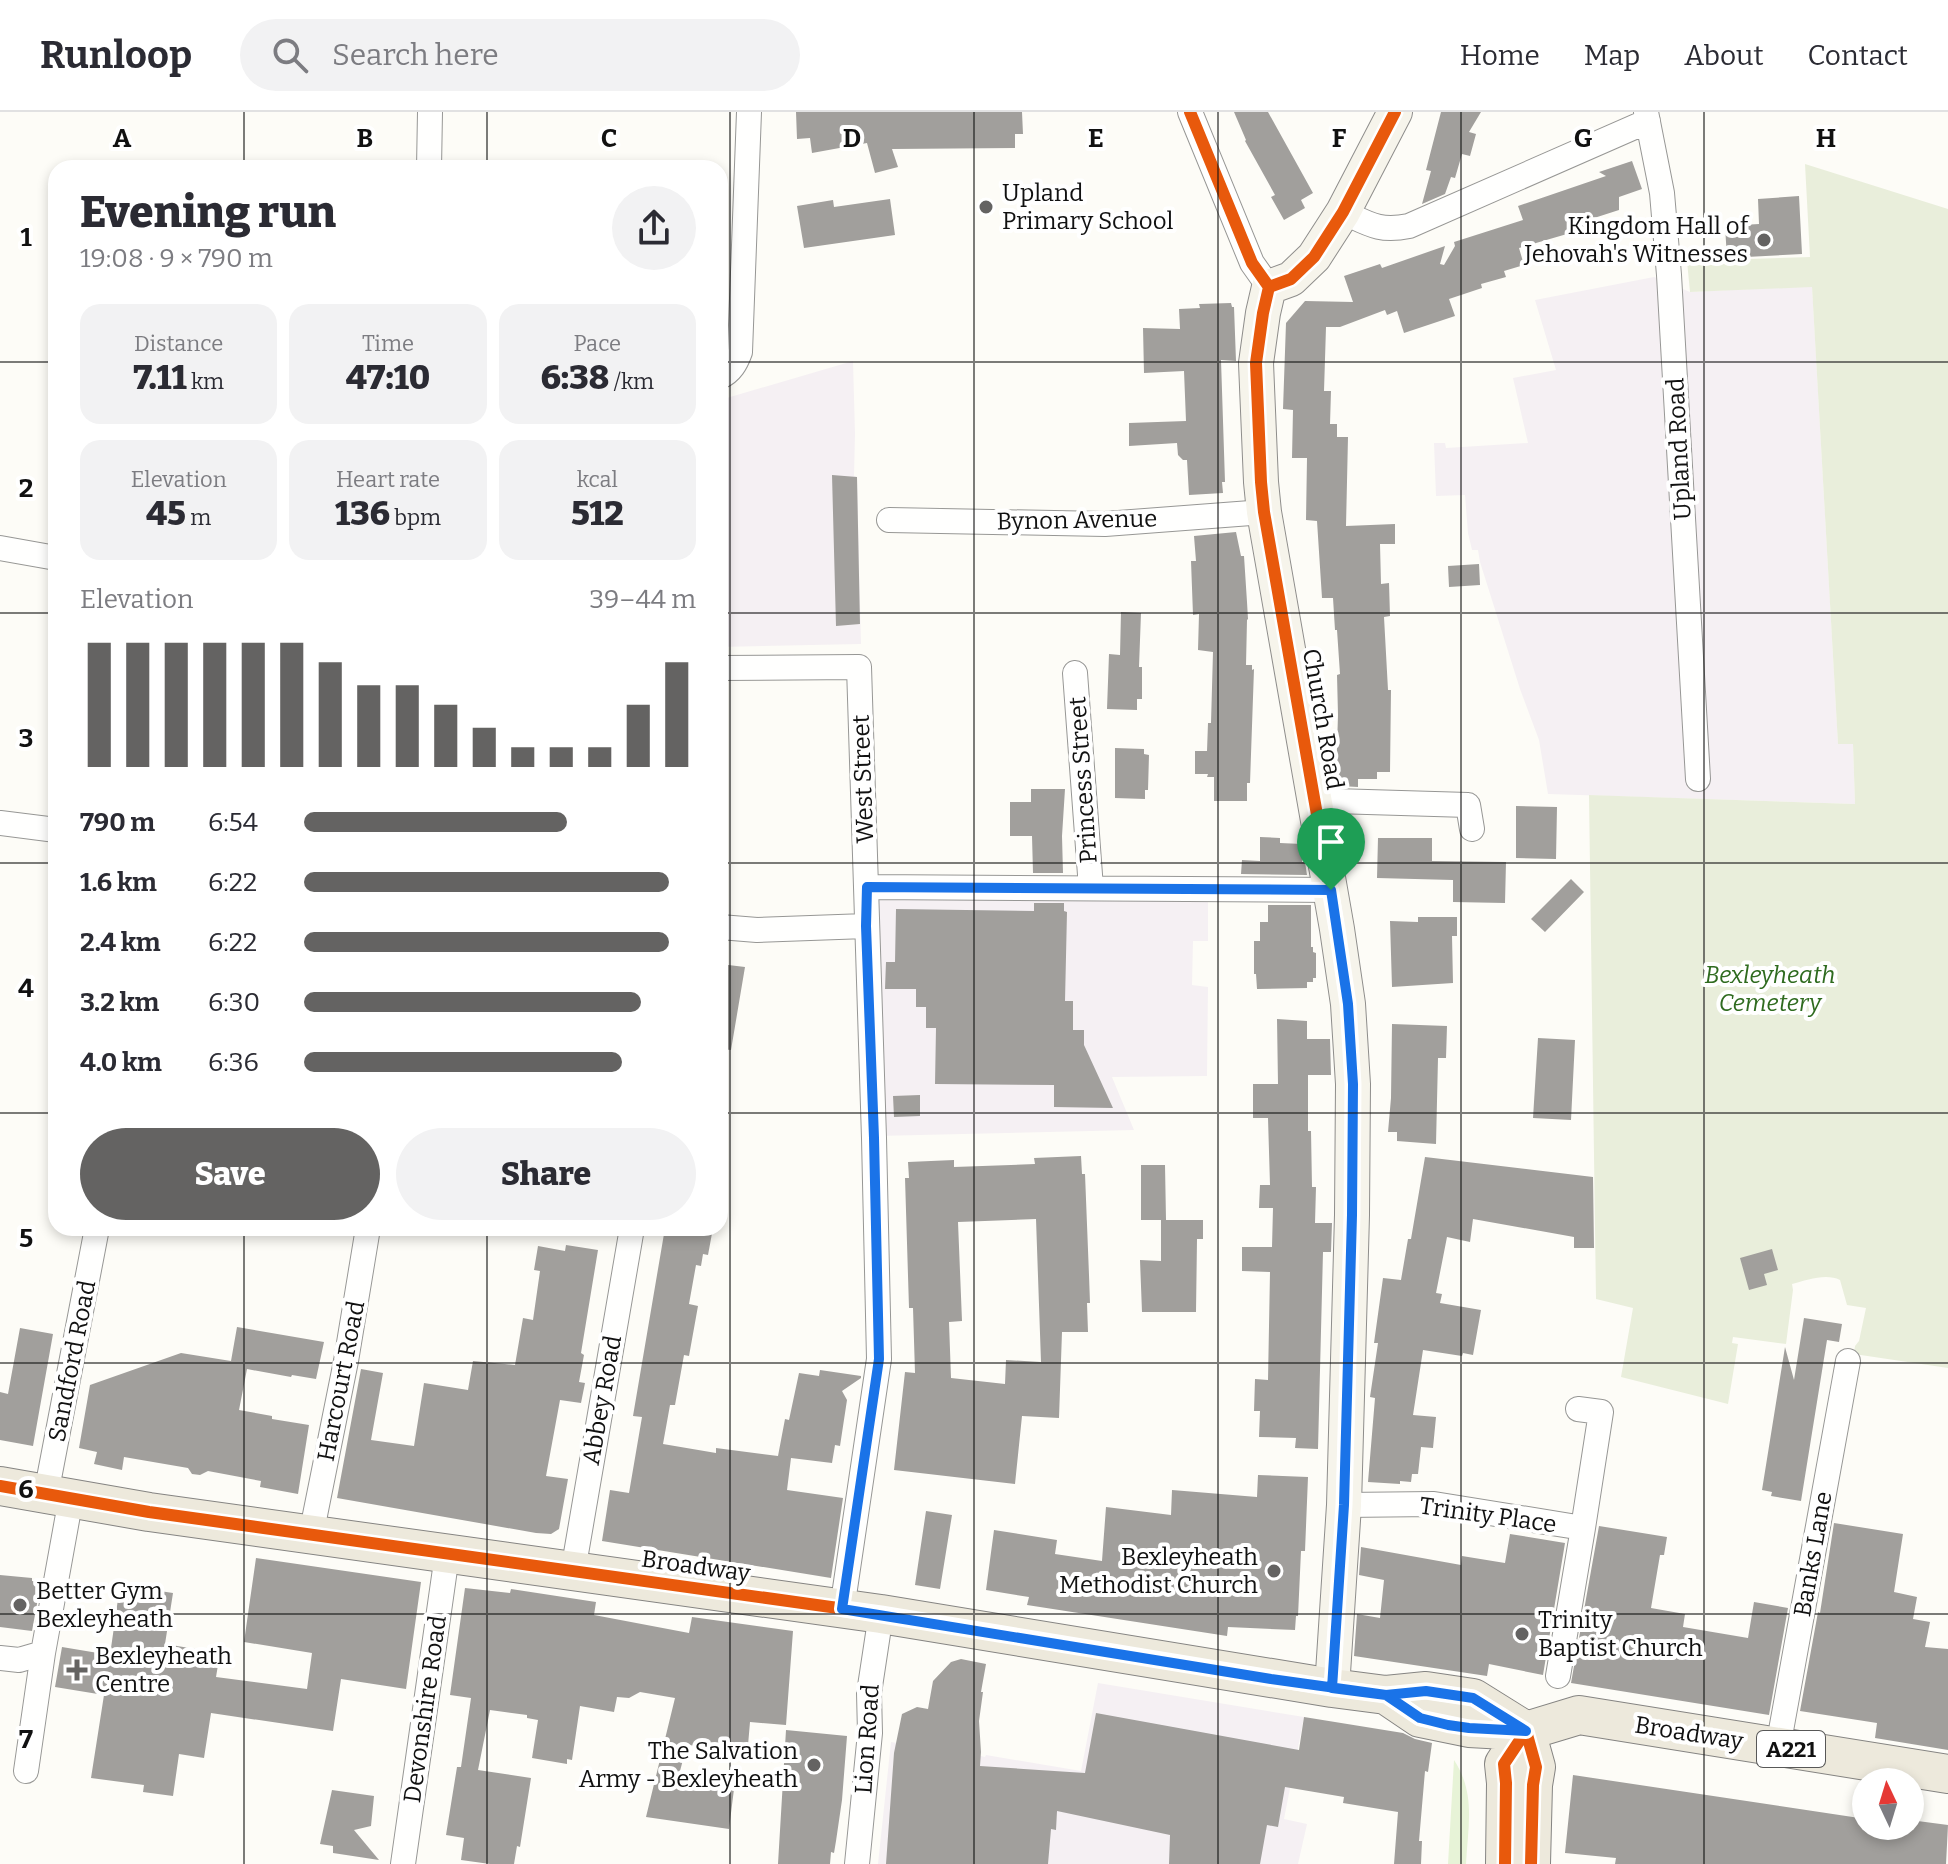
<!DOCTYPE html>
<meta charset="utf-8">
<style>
:root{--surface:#fff;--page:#f2f2f3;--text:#2b2b33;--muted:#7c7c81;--line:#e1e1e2;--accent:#646362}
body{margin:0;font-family:Bitter,serif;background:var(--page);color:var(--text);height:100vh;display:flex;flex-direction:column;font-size:30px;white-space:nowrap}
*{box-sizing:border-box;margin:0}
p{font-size:26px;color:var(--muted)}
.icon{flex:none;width:44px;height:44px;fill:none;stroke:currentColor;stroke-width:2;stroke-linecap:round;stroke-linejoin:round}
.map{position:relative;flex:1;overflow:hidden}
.panel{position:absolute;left:48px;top:48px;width:680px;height:1076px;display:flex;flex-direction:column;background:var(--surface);border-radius:24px;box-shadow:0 4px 12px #0003}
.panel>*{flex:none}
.needle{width:52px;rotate:356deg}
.fabs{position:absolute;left:1852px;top:1656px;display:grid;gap:16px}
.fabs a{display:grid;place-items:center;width:72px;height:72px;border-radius:50%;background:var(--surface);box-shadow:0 4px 12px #0003;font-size:40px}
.pin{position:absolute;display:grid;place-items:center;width:68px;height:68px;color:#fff;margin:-82px -34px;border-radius:50% 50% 50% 0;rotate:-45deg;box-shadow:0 0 8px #0007}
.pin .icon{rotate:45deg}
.round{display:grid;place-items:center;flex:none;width:84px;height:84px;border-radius:42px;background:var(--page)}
.overview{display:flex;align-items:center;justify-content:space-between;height:136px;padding:0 32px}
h1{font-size:44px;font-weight:800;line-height:60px}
.stats{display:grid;grid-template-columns:repeat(3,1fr);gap:12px;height:136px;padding:8px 32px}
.stats div{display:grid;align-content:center;border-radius:20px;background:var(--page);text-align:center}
.stats b{font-size:34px;font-weight:800}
.stats small{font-size:22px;font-weight:400}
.stats p{font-size:22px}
.chart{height:224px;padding:16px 32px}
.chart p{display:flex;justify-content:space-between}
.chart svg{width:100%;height:144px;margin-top:8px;stroke:var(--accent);stroke-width:6}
.primary-button{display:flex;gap:16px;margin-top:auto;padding:16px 32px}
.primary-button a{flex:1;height:92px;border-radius:48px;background:var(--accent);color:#fff;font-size:32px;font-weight:800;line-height:92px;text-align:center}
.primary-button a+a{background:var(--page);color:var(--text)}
ul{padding:0 32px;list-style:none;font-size:26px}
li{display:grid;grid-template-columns:128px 96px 1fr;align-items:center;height:60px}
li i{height:20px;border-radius:10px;background:var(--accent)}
header{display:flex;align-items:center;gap:48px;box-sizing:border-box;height:112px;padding:0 40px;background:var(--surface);border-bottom:2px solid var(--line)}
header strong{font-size:38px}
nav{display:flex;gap:44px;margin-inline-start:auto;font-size:28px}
.search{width:560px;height:72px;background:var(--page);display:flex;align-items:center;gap:20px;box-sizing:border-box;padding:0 28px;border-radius:44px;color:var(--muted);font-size:30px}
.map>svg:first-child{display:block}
.industrial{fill:#f5f0f3}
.green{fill:#e7f3d7}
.cemetery{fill:#e9eedb}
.building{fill:#a19f9c;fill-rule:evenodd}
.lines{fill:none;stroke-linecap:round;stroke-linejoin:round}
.street-casing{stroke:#979795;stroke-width:26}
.secondary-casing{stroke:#8e8d8b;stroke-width:36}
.primary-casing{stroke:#858482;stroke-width:40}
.street{stroke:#fffffe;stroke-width:24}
.secondary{stroke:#f6f4eb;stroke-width:34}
.primary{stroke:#ede9dc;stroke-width:38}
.cycleway-casing{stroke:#fff;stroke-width:17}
.cycleway{stroke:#e8590c;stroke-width:12}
.route-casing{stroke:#fff;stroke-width:16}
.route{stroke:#1a73e8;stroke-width:10}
.grid{fill:none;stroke:#111;stroke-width:2;stroke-opacity:0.55}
.poi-dot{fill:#646362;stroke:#fff;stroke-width:3}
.labels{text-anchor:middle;stroke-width:8;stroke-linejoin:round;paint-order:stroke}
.shield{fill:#fff;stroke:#585858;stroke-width:2}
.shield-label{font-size:22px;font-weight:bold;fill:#111}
.poi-label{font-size:24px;fill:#111;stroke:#fff;text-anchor:start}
.street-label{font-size:24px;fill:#111;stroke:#fff}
.park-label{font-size:24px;font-style:italic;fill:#2f6b1f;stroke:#fff}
.grid-label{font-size:26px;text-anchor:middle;font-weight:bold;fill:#111;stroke:#fff;stroke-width:8;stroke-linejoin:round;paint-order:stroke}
</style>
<header>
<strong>Runloop</strong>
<div class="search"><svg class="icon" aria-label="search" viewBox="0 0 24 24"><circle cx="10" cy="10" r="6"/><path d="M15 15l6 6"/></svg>Search here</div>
<nav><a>Home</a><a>Map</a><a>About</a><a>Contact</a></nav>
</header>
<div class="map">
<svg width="1948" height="1752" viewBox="0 0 1948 1752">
<rect width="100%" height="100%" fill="#fdfcf7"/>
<path class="industrial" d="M1654,165L1690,180L1812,174L1838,631L1853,632L1855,692L1548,682L1539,628L1520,577L1480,450L1478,438H1472L1468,421L1465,383L1436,384L1434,331H1445L1446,336L1528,331L1513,266L1556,258L1535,188Z
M853,249L855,322L854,364L857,365L861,532L720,535V288Z
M873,779L1208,780V829H1193L1192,873L1208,875L1207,964L1112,965L1134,1018L876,1024Z
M1098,1571L1304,1605L1284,1707L1307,1712L1298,1752H878L891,1630L981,1644L985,1645L986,1643L1081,1659Z"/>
<path class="green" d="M1454,1648C1476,1682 1468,1713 1466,1752H1448Z"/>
<path class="cemetery" d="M1805,52L1948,97V1256L1854,1242L1855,1234L1859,1229L1866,1196L1847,1193L1840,1168C1826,1161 1807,1168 1792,1172L1793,1178L1786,1232L1733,1225L1732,1231L1738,1232L1728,1292L1621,1265L1633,1196L1596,1187L1589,683L1855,692L1853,632H1838L1812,175L1690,180L1687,149L1810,145Z"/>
<path class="building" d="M796,0H1022L1023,22H1015V36L892,37L898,55L875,61L867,31L812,41L810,26L797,27Z
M1234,0H1268L1313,81L1301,88L1305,96L1284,108L1271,85L1275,83L1245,29L1246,28Z
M1441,0H1481L1469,20L1476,22L1470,44L1462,42L1455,66L1451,65L1445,82L1422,92L1431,59L1426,58Z
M1632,49L1642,77L1619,85V98L1591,107V115L1519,136L1524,153L1504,159L1506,165L1481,172L1482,176L1449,187L1455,204L1404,221L1397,199L1387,203L1385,198L1340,215H1326L1324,279H1331L1330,312H1337V325H1348L1346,414L1395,412V432H1380L1381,472L1389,471L1390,504L1384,505L1388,578H1391L1390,660H1377V667H1358V675L1340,674V666H1336L1338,603L1337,563L1340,562L1337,518H1335L1333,486H1322L1317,409L1306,408L1307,346H1292L1293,298L1283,297L1286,211L1305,189L1353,190L1344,164L1380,152L1382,156L1445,134L1440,152L1444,153L1455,134L1454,130L1523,108L1518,94L1606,64L1599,60Z
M1799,84L1802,142L1727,146L1725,114L1759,112L1758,87Z
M890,87L895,123L804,136L797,94L833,88L834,95Z
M1231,191L1232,195H1234L1236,249L1221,248L1225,370H1222L1223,381L1189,383L1187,348H1183L1178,343L1177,331L1129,334V311L1186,309L1184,259L1144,261L1143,216L1180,217L1179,197L1200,196L1199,192Z
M832,363L857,365L860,512L836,514Z
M1236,420L1241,444H1244L1247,490L1248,507L1247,508L1246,553H1252V558L1254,557L1250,671H1247V689H1214V665H1207L1208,662H1195V639H1207L1208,611H1211L1213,540L1198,538L1199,502L1193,503L1191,449H1196L1194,424Z
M1479,452L1480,473L1449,475L1448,454Z
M1121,500L1141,501L1139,555H1142V587H1137V598L1107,597L1109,542L1120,543Z
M1115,636L1144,637V642L1149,643L1148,678H1145V687L1115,686Z
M1031,677H1065L1062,724L1063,761H1033L1032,724H1010V690H1031Z
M1516,694L1557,695L1556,747L1516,746Z
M1260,725L1280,726V731L1302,732V750H1305L1307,763L1241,762L1242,748L1260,749Z
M1378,726H1432V749L1506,750L1505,791L1453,790V768L1377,766Z
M1571,767L1584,780L1545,820L1531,807Z
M1034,791H1064V799L1067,800L1065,889H1073V918H1084V933L1113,996L1054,995V973L935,972L936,916H926V895H916V877H885L886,850H895L896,797L1034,799Z
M1268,793H1311V835H1313V840L1316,841V866H1313V870H1307V876L1257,877L1256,862H1254V829H1260V810H1268Z
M1418,805H1457V824H1452L1453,871L1392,875L1390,809L1418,810Z
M720,852L745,855L731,938L720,937Z
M1277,907L1307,909V927H1330L1331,963H1308V1019H1311L1312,1075H1316L1315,1111H1332L1331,1140H1323L1318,1337L1295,1336L1296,1326L1259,1325L1260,1299H1254L1255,1267L1268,1268L1270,1160L1242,1159V1135H1272L1273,1096H1259L1260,1073H1270L1268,1006H1253V972H1278Z
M1392,912L1447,914L1446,946H1438L1436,1032L1397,1029V1020H1388L1391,986Z
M1538,926L1575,928L1571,1008L1533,1006Z
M920,983V1004L894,1005L893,984Z
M1081,1044L1082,1062H1085L1089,1163L1090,1191H1087L1088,1220H1062L1059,1306L1022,1304L1015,1372L894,1358L905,1260L915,1261L913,1196H909L905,1066H909L908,1050L954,1048V1055L1035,1052L1034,1046ZM1036,1107L1041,1250L1006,1248L1005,1272L951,1266L949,1210L962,1209L958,1110Z
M1425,1045L1593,1065L1594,1136H1574V1125L1473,1107L1470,1130L1447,1125L1436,1181L1442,1182L1440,1191L1481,1198L1473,1243L1463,1241L1462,1244L1423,1238L1413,1303L1436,1305L1433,1336L1421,1335L1418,1362H1412L1411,1370L1400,1369V1372L1368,1370L1375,1286L1370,1285L1378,1231H1374L1383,1166L1401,1168L1408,1127H1411Z
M1141,1053H1165L1166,1108H1141Z
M1161,1108H1203V1127H1197L1196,1200H1142L1140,1148L1161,1149Z
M665,1116H713L708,1143L703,1142L701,1154L696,1153L689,1192L698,1194L689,1244L684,1243L675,1293H670L663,1332L716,1341V1336L778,1344L785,1307L789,1308L799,1261L819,1264L820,1258L861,1264V1266L842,1279L847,1288L840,1334L835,1333L832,1351L791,1346L787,1378L843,1386L831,1466L602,1429L610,1378L629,1381L642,1305L633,1304Z
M566,1133L598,1138L581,1241L584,1243L579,1270L585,1271L581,1291L560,1288L546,1364L568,1367L559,1417L551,1422L536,1421L337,1386L361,1257L383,1261L371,1328L414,1334L424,1271L468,1278L473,1249L515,1253L523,1206L533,1208L540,1159L534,1158L538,1134L565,1139Z
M1772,1137L1778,1158L1764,1162L1767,1173L1749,1178L1740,1146Z
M1804,1206L1842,1212L1839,1230L1827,1228L1801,1389L1771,1384L1772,1380L1762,1378L1785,1235L1794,1268Z
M237,1215L324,1230L316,1267L292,1263L291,1265L247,1257L239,1298L272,1304V1307L309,1313L298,1382L260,1375L261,1369L208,1359L200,1363L192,1362L188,1356L124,1345L122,1358L94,1352L97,1340L79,1336L90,1273L181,1241L231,1249Z
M20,1216L53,1222L33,1334L0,1328V1280L8,1282Z
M1258,1363L1308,1365L1305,1439H1301L1298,1504H1296L1295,1518L1228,1515L1227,1524L1027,1493L1029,1485L986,1478L994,1418L1057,1428L1055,1442L1102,1449L1106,1395L1171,1403L1172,1378L1257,1385Z
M926,1399L952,1403L940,1477L915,1473Z
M1834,1411L1903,1422L1894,1480L1917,1485L1913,1507L1930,1510L1925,1535L1948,1537V1638L1875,1626L1877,1611L1800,1599L1818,1500L1820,1501Z
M1599,1414L1667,1425L1664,1443H1660L1651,1496L1685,1502L1683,1515L1748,1526L1754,1490L1788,1496L1769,1603L1571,1571Z
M1510,1422L1565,1431L1543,1563L1489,1552L1487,1564L1354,1544L1357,1502L1380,1506L1384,1468L1359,1463L1361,1435L1461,1453L1462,1444L1505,1451Z
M256,1446L421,1470L406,1577L341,1567L333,1619L211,1601L204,1646L179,1642L173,1684L143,1680L144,1673L91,1666L104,1583L55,1575L62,1535L110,1543L120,1473L173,1481L165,1532L220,1541L216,1565L307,1577L312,1541L244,1530Z
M0,1463L32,1466V1469L41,1470L32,1519L0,1515Z
M465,1476L510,1481L511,1477L596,1490L594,1503L689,1521L692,1505L793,1519L786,1613L750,1610L747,1645L726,1643L727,1636L687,1633L677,1670L734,1677L729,1717L646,1705L675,1586L640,1580L629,1586L617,1585L614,1600L580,1594L572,1648L567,1647V1652L532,1646L538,1608L527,1606V1603L490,1598L478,1658L531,1666L520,1735L517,1734L514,1752H490L461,1748L464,1726L446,1723L457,1655H461L471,1586L450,1583Z
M961,1547L986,1552L981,1580H983L979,1609L981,1640L980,1654L1085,1661L1096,1601L1299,1638L1304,1605L1403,1621L1415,1627L1432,1631L1428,1660L1425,1659L1419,1729H1422L1421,1752H1394L1398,1700L1343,1691L1344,1685L1285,1675L1278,1715L1267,1713L1260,1752H1169L1170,1723L1057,1699L1056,1718L1051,1717L1048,1752H886L894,1641L902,1602L917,1595L928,1597L933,1569L951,1550Z
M786,1618L847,1624L842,1688L836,1729L834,1741L831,1740L830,1752H778Z
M1573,1663L1866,1707V1714H1910V1708L1948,1713L1946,1752H1615L1616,1746L1565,1741Z
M332,1678L374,1684L371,1714L354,1718L379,1748L333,1741V1734L320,1732Z"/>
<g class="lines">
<defs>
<path id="street" d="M1190,0L1252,151L1269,175
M1646,0L1662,81L1669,163L1698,667
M429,56L430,0
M1343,100C1369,112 1379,120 1409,114L1648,9
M720,265C731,260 736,251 740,240L749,0
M889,408L1105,412L1264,400
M0,436L56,446
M720,556L859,555L874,1026L879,1247L842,1497
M1075,561L1091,776
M1316,692L1334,689L1468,693L1472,717
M0,711L56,718
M867,775L1331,778
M720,815L757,818L866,814
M1578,1297L1601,1300L1583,1416
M46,1382L97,1116
M1344,1393L1434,1392L1583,1416L1558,1564
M311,1423L346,1249L368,1116
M573,1459L632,1116
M43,1541L71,1386
M0,1546L19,1548L43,1541L26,1659
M1778,1635L1848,1249
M403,1752L447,1443
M857,1752L870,1621L869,1581L881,1502"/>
<path id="secondary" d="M1332,1576L1344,1393L1352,1103L1353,972L1348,892L1337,817L1264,400L1261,370L1256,251L1263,201L1269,175L1291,167L1314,145L1343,100L1395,0"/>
<path id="primary" d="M0,1374L149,1400L881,1502L1332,1576L1386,1583L1426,1579L1473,1586L1526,1619L1579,1603L1948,1662
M1386,1583L1420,1606L1469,1616L1524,1619
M1526,1619L1536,1655L1533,1673L1531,1752
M1505,1752L1506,1671L1504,1652L1526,1619"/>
</defs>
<use href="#street" class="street-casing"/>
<use href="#secondary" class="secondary-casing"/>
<use href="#primary" class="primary-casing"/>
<use href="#street" class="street"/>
<use href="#secondary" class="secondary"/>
<use href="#primary" class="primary"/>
<defs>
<path id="cycleway" d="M1190,0L1252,151L1269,175L1263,201L1256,251L1261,370L1264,400L1337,817L1348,892L1353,972L1352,1103L1344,1393L1332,1576
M1269,175L1291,167L1314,145L1343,100L1395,0
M0,1374L149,1400L881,1502L1332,1576L1386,1583L1426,1579L1473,1586L1526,1619
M1386,1583L1420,1606L1469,1616L1522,1619
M1526,1619L1536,1655L1533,1673L1531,1752
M1505,1752L1506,1671L1504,1652L1526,1619"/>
</defs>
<use href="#cycleway" class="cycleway-casing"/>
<use href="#cycleway" class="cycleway"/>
</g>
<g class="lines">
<defs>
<path id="route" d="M1331,778L867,775L866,814L874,1026L879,1247L842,1497L1271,1567L1386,1583L1420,1606L1448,1613L1469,1616L1526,1619L1473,1586L1426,1579L1386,1583L1332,1576L1344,1393L1352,1103L1353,972L1348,892L1331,778"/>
</defs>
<use href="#route" class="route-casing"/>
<use href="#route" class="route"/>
</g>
<path class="grid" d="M244,0V56M487,0V56M730,0V1752M974,0V1752M1218,0V1752M1461,0V1752M1704,0V1752M0,250H56M720,250H1948M0,501H56M720,501H1948M0,751H56M720,751H1948M0,1001H56M720,1001H1948M244,1116V1752M487,1116V1752M0,1251H1948M0,1502H1948"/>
<g class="poi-dot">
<circle cx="986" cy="95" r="8"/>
<circle cx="1764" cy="128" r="8"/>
<circle cx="1274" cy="1459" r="8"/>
<circle cx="20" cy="1493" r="8"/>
<circle cx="1522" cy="1522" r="8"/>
<path d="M73 1546h8v8h8v8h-8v8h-8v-8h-8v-8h8z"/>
<circle cx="814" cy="1653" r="8"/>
</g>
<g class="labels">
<rect class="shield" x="1757" y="1619" width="68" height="36" rx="6"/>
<g class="shield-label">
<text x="1791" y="1645">A221</text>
</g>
<g class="poi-label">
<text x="1002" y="89">Upland<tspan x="1002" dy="28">Primary School</tspan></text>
<text x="1748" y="122" text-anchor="end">Kingdom Hall of<tspan x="1748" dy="28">Jehovah's Witnesses</tspan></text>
<text x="1258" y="1453" text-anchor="end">Bexleyheath<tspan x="1258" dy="28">Methodist Church</tspan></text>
<text x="36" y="1487">Better Gym<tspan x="36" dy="28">Bexleyheath</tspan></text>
<text x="1538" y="1516">Trinity<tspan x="1538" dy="28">Baptist Church</tspan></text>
<text x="95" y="1552">Bexleyheath<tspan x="95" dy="28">Centre</tspan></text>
<text x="798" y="1647" text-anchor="end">The Salvation<tspan x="798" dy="28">Army - Bexleyheath</tspan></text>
</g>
<g class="street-label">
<text transform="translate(1679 337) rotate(-93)" y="8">Upland Road</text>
<text transform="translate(1077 408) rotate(-1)" y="8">Bynon Avenue</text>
<text transform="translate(1323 607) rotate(80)" y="8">Church Road</text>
<text transform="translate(863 667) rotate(-92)" y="8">West Street</text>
<text transform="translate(1083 668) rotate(-94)" y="8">Princess Street</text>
<text transform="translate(72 1249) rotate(-79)" y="8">Sandford Road</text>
<text transform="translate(341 1269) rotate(-79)" y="8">Harcourt Road</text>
<text transform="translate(602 1288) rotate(-80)" y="8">Abbey Road</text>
<text transform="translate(1488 1403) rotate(8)" y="8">Trinity Place</text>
<text transform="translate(1813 1442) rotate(-80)" y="8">Banks Lane</text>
<text transform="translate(696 1454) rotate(8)" y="8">Broadway</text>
<text transform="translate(425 1597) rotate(-82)" y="8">Devonshire Road</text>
<text transform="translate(1689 1621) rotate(9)" y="8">Broadway</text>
<text transform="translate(867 1627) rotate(-86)" y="8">Lion Road</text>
</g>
<g class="park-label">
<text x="1770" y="871">Bexleyheath<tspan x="1770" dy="28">Cemetery</tspan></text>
</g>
</g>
<g class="grid-label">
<text x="122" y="35">A</text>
<text x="365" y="35">B</text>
<text x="609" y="35">C</text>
<text x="852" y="35">D</text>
<text x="1096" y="35">E</text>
<text x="1339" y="35">F</text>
<text x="1583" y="35">G</text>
<text x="1826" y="35">H</text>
<text x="26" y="134">1</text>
<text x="26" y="385">2</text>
<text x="26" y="635">3</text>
<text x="26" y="885">4</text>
<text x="26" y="1135">5</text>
<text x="26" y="1386">6</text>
<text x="26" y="1636">7</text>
</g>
</svg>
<div class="fabs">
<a><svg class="needle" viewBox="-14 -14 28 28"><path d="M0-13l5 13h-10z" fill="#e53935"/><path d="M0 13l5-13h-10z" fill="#7c7c81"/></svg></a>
</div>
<div class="pin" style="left:1331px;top:778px;background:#1e9e55"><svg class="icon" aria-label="arrive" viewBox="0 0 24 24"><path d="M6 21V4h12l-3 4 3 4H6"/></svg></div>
<section class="panel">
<div class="overview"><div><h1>Evening run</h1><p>19:08 · 9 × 790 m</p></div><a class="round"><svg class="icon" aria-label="share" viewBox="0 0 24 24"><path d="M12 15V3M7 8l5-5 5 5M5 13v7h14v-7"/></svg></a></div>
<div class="stats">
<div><p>Distance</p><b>7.11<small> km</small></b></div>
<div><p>Time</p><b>47:10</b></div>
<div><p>Pace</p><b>6:38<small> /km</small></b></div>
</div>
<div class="stats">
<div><p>Elevation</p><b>45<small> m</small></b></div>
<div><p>Heart rate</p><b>136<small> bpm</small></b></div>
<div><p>kcal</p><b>512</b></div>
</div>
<div class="chart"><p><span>Elevation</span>39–44 m</p>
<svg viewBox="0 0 160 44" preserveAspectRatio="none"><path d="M5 44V6M15 44V6M25 44V6M35 44V6M45 44V6M55 44V6M65 44V12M75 44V19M85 44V19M95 44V25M105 44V32M115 44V38M125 44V38M135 44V38M145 44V25M155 44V12"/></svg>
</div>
<ul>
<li><b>790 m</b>6:54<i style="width:67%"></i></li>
<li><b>1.6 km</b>6:22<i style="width:93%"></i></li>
<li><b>2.4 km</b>6:22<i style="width:93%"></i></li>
<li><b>3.2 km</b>6:30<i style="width:86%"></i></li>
<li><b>4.0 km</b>6:36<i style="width:81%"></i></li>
</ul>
<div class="primary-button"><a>Save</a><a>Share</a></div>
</section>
</div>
